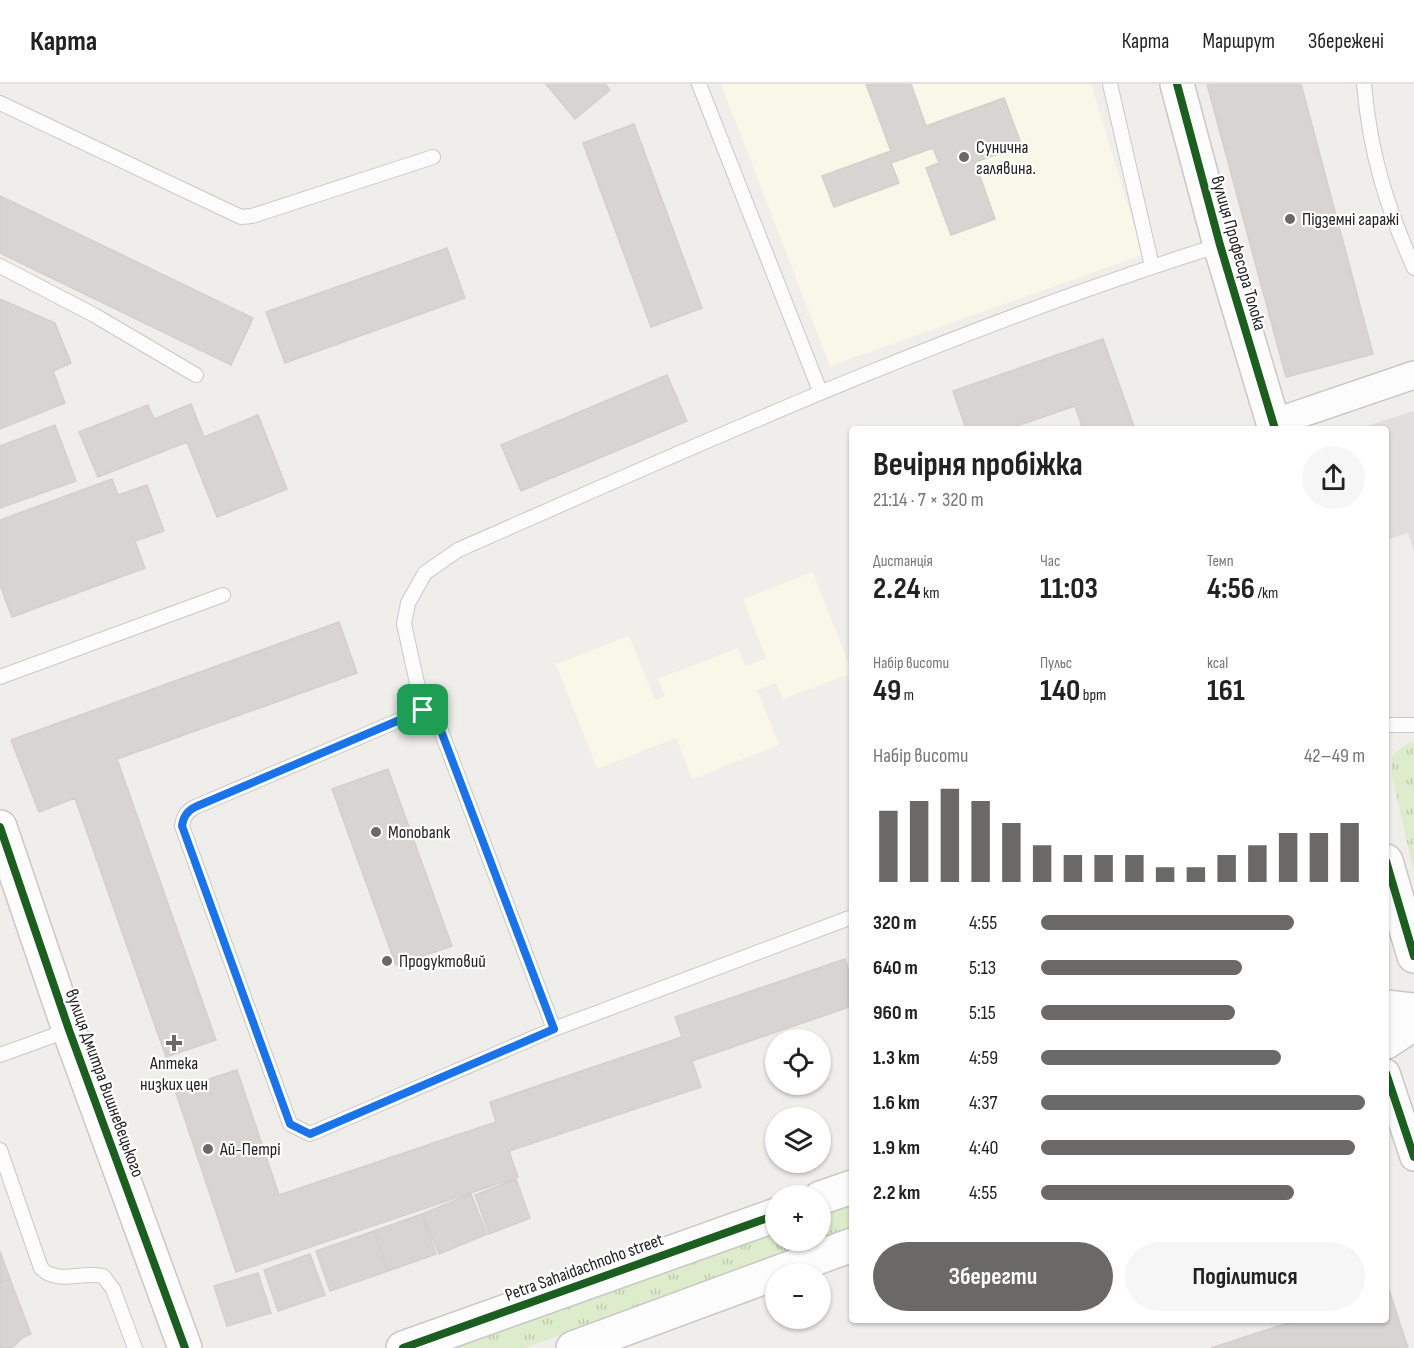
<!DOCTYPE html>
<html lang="uk">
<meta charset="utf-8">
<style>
:root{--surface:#fff;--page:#f6f6f6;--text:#222;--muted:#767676;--line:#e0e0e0;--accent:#6a6968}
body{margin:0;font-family:"Sofia Sans Condensed",sans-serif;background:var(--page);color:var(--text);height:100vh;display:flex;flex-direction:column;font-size:22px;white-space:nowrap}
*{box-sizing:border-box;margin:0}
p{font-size:20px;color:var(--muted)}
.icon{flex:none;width:33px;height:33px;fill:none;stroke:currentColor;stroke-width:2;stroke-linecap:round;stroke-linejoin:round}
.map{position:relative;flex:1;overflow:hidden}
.details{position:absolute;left:849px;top:342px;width:540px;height:897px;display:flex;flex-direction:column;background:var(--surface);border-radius:6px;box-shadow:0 2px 4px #0004}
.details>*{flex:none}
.tools{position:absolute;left:765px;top:945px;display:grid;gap:12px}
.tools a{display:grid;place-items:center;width:66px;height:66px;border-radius:50%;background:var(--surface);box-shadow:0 2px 4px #0004;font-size:30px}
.pin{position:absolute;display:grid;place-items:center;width:51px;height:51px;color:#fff;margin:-26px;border-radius:12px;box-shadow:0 3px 9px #0006}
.round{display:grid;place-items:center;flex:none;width:63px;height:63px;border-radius:32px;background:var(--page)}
.summary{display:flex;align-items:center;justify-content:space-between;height:102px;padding:0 24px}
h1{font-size:33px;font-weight:700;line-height:45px}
.stats{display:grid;grid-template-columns:repeat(3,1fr);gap:9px;height:102px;padding:6px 24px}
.stats div{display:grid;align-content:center}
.stats b{font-size:30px;font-weight:700}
.stats small{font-size:16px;font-weight:400}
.stats p{font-size:16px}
.chart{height:168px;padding:12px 24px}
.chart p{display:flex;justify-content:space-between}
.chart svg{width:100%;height:108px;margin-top:6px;stroke:var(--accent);stroke-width:6}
.button{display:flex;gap:12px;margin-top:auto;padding:12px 24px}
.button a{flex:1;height:69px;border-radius:36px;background:var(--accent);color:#fff;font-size:24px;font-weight:700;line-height:69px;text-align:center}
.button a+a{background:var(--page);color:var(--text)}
ul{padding:0 24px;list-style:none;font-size:20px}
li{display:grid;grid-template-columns:96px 72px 1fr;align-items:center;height:45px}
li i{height:15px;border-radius:8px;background:var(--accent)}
header{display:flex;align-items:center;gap:36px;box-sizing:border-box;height:84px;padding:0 30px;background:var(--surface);border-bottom:2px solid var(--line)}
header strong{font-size:28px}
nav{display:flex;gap:33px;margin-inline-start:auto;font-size:21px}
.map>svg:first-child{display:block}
.education{fill:#f8f7e8}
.grass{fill:url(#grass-tufts)}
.parking{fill:#e0dfde}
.building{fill:#d7d4d2;stroke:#d3d0cc;stroke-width:1.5}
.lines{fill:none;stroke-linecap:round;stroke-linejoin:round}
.service-casing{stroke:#c9c8c7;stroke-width:16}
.minor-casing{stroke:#c9c8c7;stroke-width:30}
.tertiary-casing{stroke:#c9c8c7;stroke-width:36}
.service{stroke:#fdfcfc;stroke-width:14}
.minor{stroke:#fdfcfc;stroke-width:27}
.tertiary{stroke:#fdfcfc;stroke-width:33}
.cycleway-casing{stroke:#fff;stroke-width:11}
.cycleway{stroke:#1b5e20;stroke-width:8}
.route-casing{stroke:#fff;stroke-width:12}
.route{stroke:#1a73e8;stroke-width:8}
.poi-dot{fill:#6a6968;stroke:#fff;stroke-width:2}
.labels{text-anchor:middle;stroke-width:4.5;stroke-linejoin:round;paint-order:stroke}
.poi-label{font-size:18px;fill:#222;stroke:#fff;text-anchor:start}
.street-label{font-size:18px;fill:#222;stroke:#fff}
</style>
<header>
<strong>Карта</strong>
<nav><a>Карта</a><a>Маршрут</a><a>Збережені</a></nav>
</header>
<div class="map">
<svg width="1414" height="1264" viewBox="0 0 1414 1264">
<defs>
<pattern id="grass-tufts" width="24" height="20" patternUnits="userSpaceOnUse" patternTransform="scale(1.5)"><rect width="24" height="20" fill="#ddeccb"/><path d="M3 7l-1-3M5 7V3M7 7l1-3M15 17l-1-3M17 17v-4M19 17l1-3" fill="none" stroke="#bdcaae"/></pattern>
</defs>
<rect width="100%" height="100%" fill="#f0eeeb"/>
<path class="education" d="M721,0H1091L1143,171L830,282Z
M813,488L852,589L783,615L776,599L757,606L779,661L692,695L676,654L597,685L556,580L629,552L655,616L665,612L658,595L738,564L745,582L766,574L743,515Z"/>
<path class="grass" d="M1414,658V789L1392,692V672L1408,659Z
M852,1119V1145L821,1156L820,1130Z
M775,1146L776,1156L819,1157L524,1264H447Z"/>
<path class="parking" d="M1414,327V468L1408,449L1386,456V345H1357Z"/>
<path class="building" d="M546,0H605L610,6L575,35Z
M866,0H911L926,42L1004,14L1022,62L975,78L995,135L951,151L926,84L939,79L933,64L891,79L899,99L834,123L822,92L891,67Z
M1207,0H1301L1373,270L1286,293Z
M634,40L702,224L651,243L583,59Z
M0,112L253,234L231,281L0,169Z
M447,164L465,214L285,279L266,228Z
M0,215L55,239L71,279L53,287L65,319L0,345Z
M1103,255L1135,345H1083L1075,322L1008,345H966L953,307Z
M667,291L687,337L521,407L501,361Z
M191,320L204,353L258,331L287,405L217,433L187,358L98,393L79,348L148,321L154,335Z
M55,341L76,397L0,424V362Z
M112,395L118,411L147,401L164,447L135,457L145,484L12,533L0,501V436Z
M339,538L357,589L117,675L216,956L166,973L75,714L39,728L11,656Z
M388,685L452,862L396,881L332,705Z
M845,875L852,897V922L692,977L701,1003L509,1067L518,1093L236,1188L175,1006L237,986L279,1111L496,1038L490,1018L682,953L675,933Z
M516,1095L530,1134L489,1150L475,1111Z
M471,1110L487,1150L439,1170L422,1130Z
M422,1130L436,1170L388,1187L374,1147Z
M374,1147L388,1187L330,1207L316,1167Z
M0,1167L10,1195L0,1199Z
M310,1170L325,1211L278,1227L264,1186Z
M258,1189L271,1229L227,1242L214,1202Z
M10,1195L31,1250L23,1253L12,1264H0V1199Z
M1389,1206L1408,1264H1211L1297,1236H1386V1207Z"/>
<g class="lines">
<defs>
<path id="service" d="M699,0L820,307
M1110,0L1152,182
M1364,0C1370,69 1386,121 1414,184
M0,19L241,133L252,132L433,73
M0,182L94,231L196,291
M0,593L223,511
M423,626L195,723C187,727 183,733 182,742L290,1040L310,1050L554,945L852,833
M1386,641H1414
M554,945L438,639L423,626L404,540L408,519L425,489L458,466C708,356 958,243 1220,161
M0,971L69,946
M0,1066L41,1184C57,1201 83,1187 103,1192L113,1205L135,1264"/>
<path id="minor" d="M1273,339L1414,291
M1386,989L1414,1073"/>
<path id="tertiary" d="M1177,0L1220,161L1275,345
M0,743L69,946L185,1264
M1386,777L1414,872
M1386,923L1414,926
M1386,958L1414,940
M820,1114L852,1103
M403,1264L776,1131
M573,1264L852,1161"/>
</defs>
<use href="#service" class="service-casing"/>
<use href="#minor" class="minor-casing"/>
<use href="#tertiary" class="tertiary-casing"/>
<use href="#service" class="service"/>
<use href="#minor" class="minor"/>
<use href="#tertiary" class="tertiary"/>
<defs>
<path id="cycleway" d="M1177,0L1220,161L1275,345
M0,743L69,946L185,1264
M1386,777L1414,872
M1386,989L1414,1073
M403,1264L776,1131"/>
</defs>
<use href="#cycleway" class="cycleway-casing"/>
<use href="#cycleway" class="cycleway"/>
</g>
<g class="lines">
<defs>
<path id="route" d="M423,626L438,639L554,945L310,1050L290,1040L182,742C183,733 187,727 195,723Z"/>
</defs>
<use href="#route" class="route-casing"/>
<use href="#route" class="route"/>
</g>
<g class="poi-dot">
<circle cx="964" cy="73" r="6"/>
<circle cx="1290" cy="135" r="6"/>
<circle cx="376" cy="748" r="6"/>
<circle cx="387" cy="877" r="6"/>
<path d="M171 950h6v6h6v6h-6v6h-6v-6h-6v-6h6z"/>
<circle cx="208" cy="1065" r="6"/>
</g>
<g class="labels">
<g class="poi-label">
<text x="976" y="69">Сунична<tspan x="976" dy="21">галявина.</tspan></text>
<text x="1302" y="141">Підземні гаражі</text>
<text x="388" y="754">Monobank</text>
<text x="399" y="883">Продуктовий</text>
<text x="174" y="985" text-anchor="middle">Аптека<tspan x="174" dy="21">низких цен</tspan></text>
<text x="220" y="1071">Ай-Петрі</text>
</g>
<g class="street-label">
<text transform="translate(1239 169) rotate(74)" y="6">вулиця Професора Толока</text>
<text transform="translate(105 999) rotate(70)" y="6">вулиця Дмитра Вишневецького</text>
<text transform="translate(584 1183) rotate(-20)" y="6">Petra Sahaidachnoho street</text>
</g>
</g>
</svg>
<div class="tools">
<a><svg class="icon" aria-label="locate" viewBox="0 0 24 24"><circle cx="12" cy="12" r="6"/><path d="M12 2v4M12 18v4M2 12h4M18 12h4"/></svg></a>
<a><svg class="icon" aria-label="layers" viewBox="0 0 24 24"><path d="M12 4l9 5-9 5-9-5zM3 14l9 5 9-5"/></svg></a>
<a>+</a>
<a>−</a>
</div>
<div class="pin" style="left:423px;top:626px;background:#1e9e55"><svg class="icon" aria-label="arrive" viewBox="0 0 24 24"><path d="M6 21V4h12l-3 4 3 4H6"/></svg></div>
<section class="details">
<div class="summary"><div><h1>Вечірня пробіжка</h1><p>21:14 · 7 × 320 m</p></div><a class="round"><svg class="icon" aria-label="share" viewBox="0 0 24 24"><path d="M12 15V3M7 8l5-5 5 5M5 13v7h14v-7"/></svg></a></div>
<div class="stats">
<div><p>Дистанція</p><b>2.24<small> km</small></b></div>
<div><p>Час</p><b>11:03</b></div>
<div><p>Темп</p><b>4:56<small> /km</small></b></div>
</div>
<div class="stats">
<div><p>Набір висоти</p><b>49<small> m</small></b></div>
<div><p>Пульс</p><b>140<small> bpm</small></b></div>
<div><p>kcal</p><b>161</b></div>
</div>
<div class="chart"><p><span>Набір висоти</span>42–49 m</p>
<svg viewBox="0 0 160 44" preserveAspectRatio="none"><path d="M5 44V15M15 44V11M25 44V6M35 44V11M45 44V20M55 44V29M65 44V33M75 44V33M85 44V33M95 44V38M105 44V38M115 44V33M125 44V29M135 44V24M145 44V24M155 44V20"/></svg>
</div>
<ul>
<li><b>320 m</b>4:55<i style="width:78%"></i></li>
<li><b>640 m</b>5:13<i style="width:62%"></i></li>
<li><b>960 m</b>5:15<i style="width:60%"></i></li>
<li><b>1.3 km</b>4:59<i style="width:74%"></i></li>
<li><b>1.6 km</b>4:37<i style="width:100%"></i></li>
<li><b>1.9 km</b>4:40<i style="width:97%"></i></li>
<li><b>2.2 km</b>4:55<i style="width:78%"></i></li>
</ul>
<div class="button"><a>Зберегти</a><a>Поділитися</a></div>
</section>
</div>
